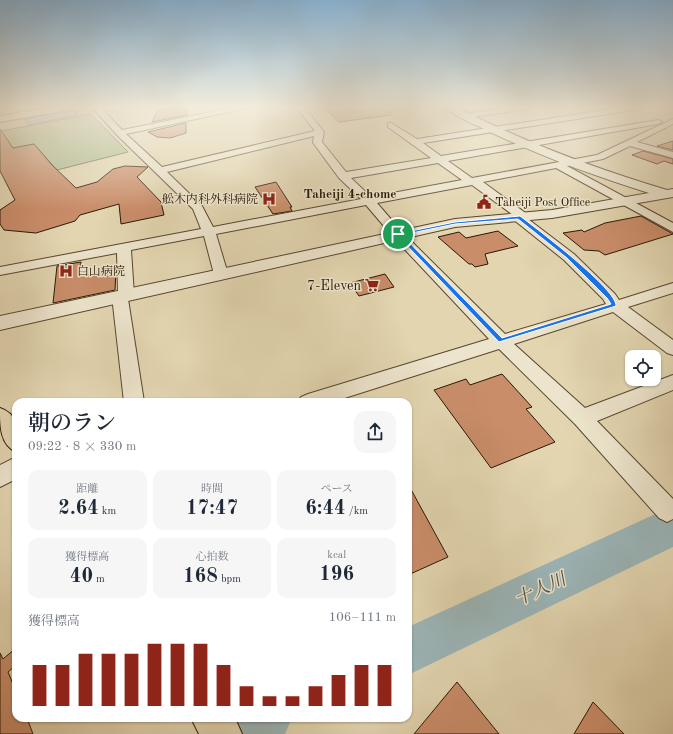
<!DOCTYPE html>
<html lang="ja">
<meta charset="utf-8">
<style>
:root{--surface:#fff;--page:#f6f6f7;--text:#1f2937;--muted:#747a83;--accent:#8f2418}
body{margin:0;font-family:"Old Standard TT","Noto Serif JP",serif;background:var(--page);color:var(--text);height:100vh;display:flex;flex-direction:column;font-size:15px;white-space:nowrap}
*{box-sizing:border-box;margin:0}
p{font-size:13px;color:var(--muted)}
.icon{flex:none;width:22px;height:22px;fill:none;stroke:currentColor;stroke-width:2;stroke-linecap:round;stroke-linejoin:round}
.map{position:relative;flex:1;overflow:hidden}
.side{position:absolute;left:12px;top:398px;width:400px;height:324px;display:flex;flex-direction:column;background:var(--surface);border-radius:12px;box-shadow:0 1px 3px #0004}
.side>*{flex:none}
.tools{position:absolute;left:625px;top:350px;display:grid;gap:8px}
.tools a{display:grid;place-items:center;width:36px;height:36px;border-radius:8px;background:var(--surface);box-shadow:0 1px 3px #0004;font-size:20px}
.pin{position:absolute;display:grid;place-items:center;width:34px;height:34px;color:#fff;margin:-17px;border:2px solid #fff;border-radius:50%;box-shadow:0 1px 4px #0007}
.round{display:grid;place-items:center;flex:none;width:42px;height:42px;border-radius:12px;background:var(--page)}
.headline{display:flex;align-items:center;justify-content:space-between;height:68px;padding:0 16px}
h1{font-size:22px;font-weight:600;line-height:30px}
.figures{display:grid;grid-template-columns:repeat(3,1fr);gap:6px;height:68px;padding:4px 16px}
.figures div{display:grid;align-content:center;border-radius:10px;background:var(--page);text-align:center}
.figures b{font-size:20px;font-weight:600}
.figures small{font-size:11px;font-weight:400}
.figures p{font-size:11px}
.chart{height:112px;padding:8px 16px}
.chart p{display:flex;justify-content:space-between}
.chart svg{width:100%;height:72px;margin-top:4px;stroke:var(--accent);stroke-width:6}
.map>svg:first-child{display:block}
.green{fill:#adbe90;stroke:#6c6a4a}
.water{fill:#9bb5b8;stroke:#6e7670}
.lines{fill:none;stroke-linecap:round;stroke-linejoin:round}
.river{fill:#9bb5b8;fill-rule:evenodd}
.building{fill:#c98d6a;stroke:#2a1703}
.minor-casing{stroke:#58462e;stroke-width:2}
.tertiary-casing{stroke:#58462e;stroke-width:2}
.trunk-casing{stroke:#2a1703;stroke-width:2}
.minor{fill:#ece4cc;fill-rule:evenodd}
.tertiary{fill:#ece4cc;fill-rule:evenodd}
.trunk{fill:#e2d5b0;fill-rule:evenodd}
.route{fill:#1a73e8;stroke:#fff;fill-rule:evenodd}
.labels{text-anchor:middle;stroke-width:3;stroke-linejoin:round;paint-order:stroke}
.far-poi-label{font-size:12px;fill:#2a1703;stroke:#ece4cc;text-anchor:start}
.far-neighbourhood-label{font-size:13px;font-weight:bold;fill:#2a1703;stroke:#ece4cc}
.poi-label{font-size:14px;fill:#2a1703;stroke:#ece4cc;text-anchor:end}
.near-water-label{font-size:18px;font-style:italic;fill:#524e42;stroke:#ece4cc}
</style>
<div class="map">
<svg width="673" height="734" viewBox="0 0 673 734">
<rect width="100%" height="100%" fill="#e2d5b0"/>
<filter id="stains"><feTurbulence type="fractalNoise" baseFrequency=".005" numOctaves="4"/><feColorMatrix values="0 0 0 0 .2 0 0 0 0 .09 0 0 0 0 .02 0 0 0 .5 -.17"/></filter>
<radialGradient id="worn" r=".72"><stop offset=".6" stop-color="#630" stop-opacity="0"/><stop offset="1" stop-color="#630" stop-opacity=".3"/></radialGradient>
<path class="green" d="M91,114L128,152L57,170L34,144L13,148L1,131Z"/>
<path class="water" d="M74,110L77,115L29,125L24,119Z"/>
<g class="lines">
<path class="river" d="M673,506V547L408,675V627Z
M212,718H292L285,734H206Z"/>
</g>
<path class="building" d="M177,107H187V115L152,122L157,111Z
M323,107H390L391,115L339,122Z
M186,123V133L170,138L157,137L148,132Z
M0,129L13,148L34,144L52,165L76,188L97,182L113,169L125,166L148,167L137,177L161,202L164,215L121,224L119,204L80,215L75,221L36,233L4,230L0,224V210L15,200L0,171Z
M673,141V150L657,146Z
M643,151L673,159V164L664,161L657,164L632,155Z
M276,182L292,207H290L292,211L273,214L255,187Z
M641,216L673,234L605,255L599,251L584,250L563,233L582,230L584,232L605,223Z
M498,231L518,246L485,254L488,264L475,267L472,264H469L438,237L459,232L466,238Z
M81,262L80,274L85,273V275L116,270L115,290L53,303L57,266Z
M385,274L394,287L359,296L350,283Z
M502,374L532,407L526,409L555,442L491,468L434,390L466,379L470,385Z
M408,484L448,557L408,575Z
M16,648V665L8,672L16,691V718H27L33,734H0V653L3,659Z
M457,682L499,734H414Z
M593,702L624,734H574Z"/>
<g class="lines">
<defs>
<path id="minor" d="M92,107H100L122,130L236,107H252L126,134L162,167L315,131L296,107H304L324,132L322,142L346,172L431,158L388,127V123H391L417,139L624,107H644L640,109L423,143L441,156L658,120L662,122L658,124L448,161L472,178L597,155L673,119V124L637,142L673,152V158L630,146L603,159L567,166L673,223V232L556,168L483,182L527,214L529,217L528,219L574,254L615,294L619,300L673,283V293L628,307L673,340V355L667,353L613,312L514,344L585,408L673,375V390L597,421L673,499V519L667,522L659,518L575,424L499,349L332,402H298L301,397L308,394L489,339L394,238L366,205L216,234L228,274L226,277H216L214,274L204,236L131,250L134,295L128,299L144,402H124L112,296L115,293L118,292L117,253L0,275V267L201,229L193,209L117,135ZM314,136L313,142L314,144L339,178L361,199L213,227L202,206L167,172ZM438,163L462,180L371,197L351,178ZM472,185L513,215L514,220L564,260L603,299L606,304L505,334L402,232L377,203Z
M511,107H532L528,109L465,118L461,116L465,114Z
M16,457V479L0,487V465Z"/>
<path id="tertiary" d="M51,107H72L68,110L0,122V116Z
M445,107H456C524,142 594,168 667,190L673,189V197L552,218L455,227L0,330V316L455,219L552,210L649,193C591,175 535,154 482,128C470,122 453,116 445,107Z"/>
<path id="trunk" d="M0,408C21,415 16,433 16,452C0,444 0,427 0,408Z
M191,718H235L242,734H199Z"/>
</defs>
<use href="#minor" class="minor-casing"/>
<use href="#tertiary" class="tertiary-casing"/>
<use href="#trunk" class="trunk-casing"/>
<use href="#minor" class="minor"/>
<use href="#tertiary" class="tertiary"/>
<use href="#trunk" class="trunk"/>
</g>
<linearGradient id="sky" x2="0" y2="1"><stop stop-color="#89b4d5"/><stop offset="0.51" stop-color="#f2ecdb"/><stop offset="1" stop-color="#f2ecdb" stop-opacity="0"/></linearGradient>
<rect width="673" height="210" fill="url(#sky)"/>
<path class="route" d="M520,216C537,229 617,289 616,306L499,342L396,234L455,222ZM518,219L567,258L607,298L611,304L502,338L402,235L455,224Z"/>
<defs>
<symbol id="hospital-bare" viewBox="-9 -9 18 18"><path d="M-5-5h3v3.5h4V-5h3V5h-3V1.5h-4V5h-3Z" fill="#8f2418" stroke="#ece4cc" stroke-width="2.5" paint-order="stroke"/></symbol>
<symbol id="civic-bare" viewBox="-9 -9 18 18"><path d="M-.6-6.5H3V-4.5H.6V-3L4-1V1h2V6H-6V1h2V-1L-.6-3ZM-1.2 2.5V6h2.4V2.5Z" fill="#8f2418" stroke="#ece4cc" stroke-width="2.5" paint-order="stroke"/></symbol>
<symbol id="supermarket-bare" viewBox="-9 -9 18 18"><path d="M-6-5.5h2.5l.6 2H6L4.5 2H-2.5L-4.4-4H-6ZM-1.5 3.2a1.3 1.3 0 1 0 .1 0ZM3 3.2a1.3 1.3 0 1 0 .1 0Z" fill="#8f2418" stroke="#ece4cc" stroke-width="2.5" paint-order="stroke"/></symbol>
</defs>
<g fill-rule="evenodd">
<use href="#hospital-bare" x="259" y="189" width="20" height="20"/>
<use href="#civic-bare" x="474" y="192" width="20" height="20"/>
<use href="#hospital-bare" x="56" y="261" width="20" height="20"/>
<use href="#supermarket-bare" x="362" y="275" width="20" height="20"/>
</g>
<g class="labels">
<g class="far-poi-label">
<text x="258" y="203" text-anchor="end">舩木内科外科病院</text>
<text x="495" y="206">Taheiji Post Office</text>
<text x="77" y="275">白山病院</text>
</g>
<g class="far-neighbourhood-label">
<text x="350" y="198">Taheiji 4-chome</text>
</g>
<g class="poi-label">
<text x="361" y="290">7-Eleven</text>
</g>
<g class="near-water-label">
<text transform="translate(540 589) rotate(-25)" y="6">十人川</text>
</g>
</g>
<rect width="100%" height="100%" filter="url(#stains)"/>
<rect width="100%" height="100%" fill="url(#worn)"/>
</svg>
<div class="tools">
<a><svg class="icon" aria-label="locate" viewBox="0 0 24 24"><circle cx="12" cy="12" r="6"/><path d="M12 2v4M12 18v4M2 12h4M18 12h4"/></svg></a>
</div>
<div class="pin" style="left:398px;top:234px;background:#1e9e55"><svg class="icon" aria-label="arrive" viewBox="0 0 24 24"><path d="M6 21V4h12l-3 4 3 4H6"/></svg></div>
<section class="side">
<div class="headline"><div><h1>朝のラン</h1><p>09:22 · 8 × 330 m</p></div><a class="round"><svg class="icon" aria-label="share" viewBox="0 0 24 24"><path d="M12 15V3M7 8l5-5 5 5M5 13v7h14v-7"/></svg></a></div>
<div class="figures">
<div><p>距離</p><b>2.64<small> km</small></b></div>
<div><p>時間</p><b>17:47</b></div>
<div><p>ペース</p><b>6:44<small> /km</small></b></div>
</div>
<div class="figures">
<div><p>獲得標高</p><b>40<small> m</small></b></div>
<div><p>心拍数</p><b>168<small> bpm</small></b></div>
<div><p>kcal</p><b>196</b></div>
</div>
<div class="chart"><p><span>獲得標高</span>106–111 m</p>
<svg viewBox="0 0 160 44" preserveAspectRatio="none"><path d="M5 44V19M15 44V19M25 44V12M35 44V12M45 44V12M55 44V6M65 44V6M75 44V6M85 44V19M95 44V32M105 44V38M115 44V38M125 44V32M135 44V25M145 44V19M155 44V19"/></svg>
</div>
</section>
</div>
